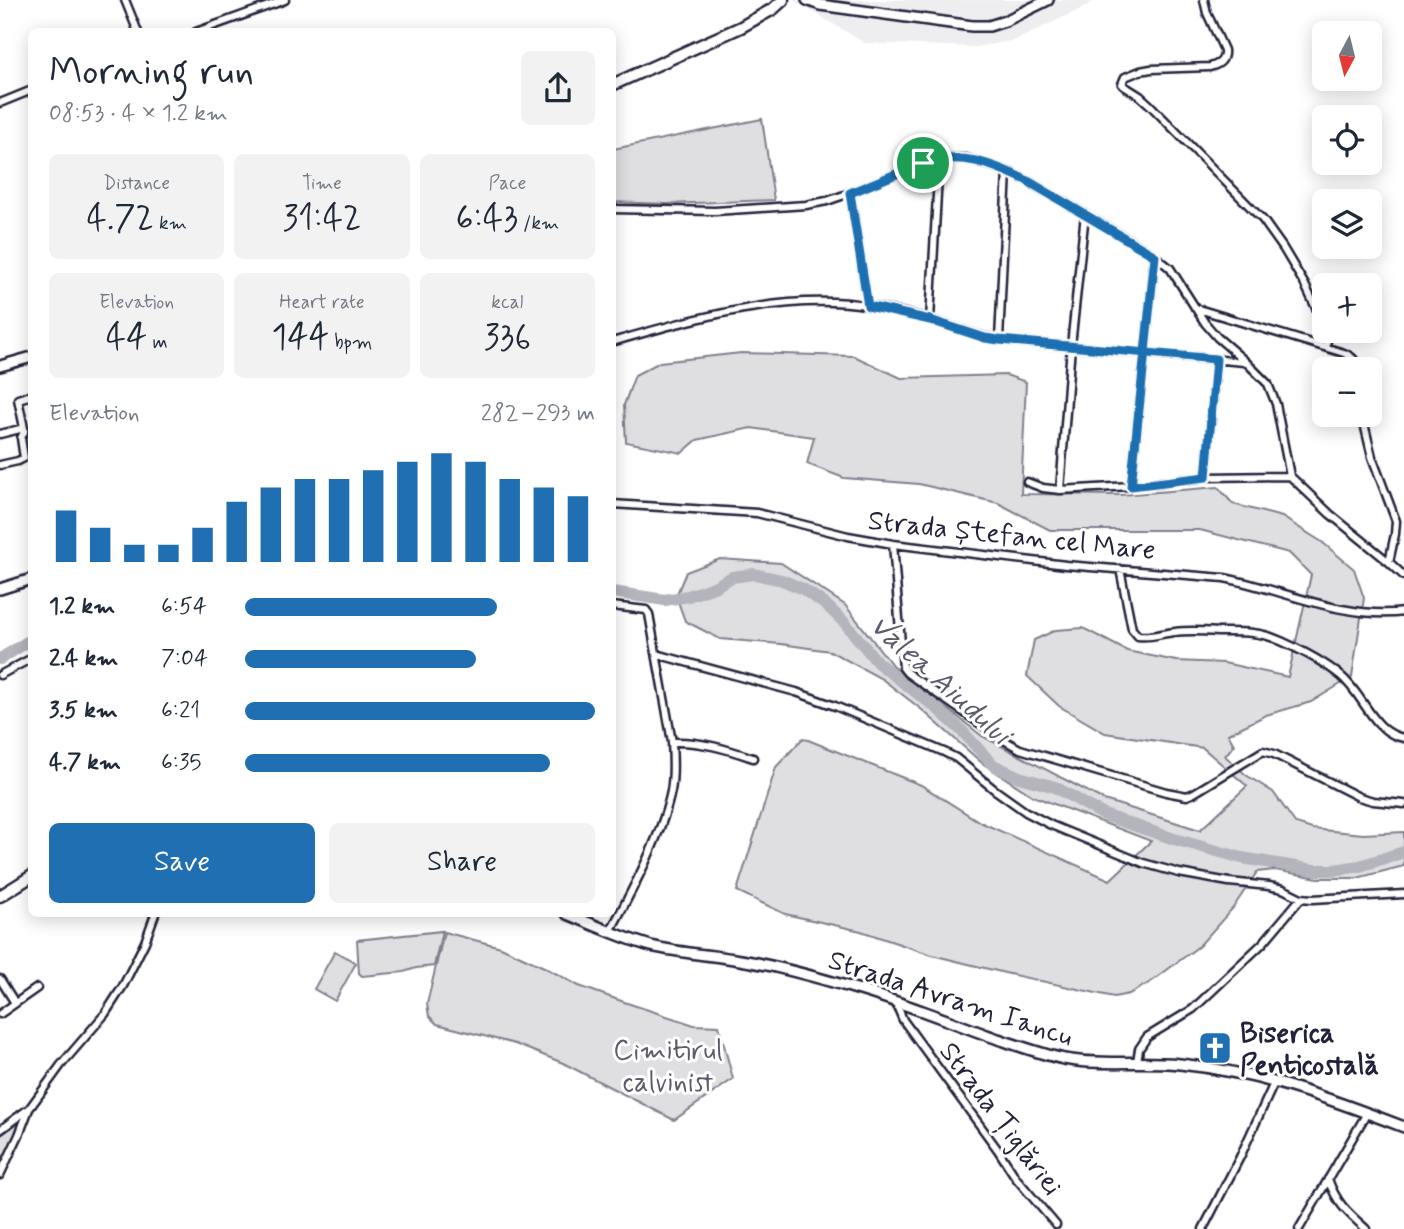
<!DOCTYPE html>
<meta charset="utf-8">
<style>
:root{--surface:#fff;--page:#f2f2f3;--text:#1f2937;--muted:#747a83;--accent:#1f6fb2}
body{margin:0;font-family:Mynerve,sans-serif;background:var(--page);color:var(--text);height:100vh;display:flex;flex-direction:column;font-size:26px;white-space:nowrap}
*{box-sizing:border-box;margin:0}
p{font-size:23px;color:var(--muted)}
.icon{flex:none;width:38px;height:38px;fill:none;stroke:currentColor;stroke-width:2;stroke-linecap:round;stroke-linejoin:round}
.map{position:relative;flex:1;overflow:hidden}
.details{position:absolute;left:28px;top:28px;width:588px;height:889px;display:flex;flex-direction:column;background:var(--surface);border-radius:10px;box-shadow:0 4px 18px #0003}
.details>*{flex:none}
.needle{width:46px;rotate:187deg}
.tools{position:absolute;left:1312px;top:21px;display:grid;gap:14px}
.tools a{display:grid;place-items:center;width:70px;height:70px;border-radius:10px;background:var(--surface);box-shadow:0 4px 18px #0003;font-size:35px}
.pin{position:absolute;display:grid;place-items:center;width:60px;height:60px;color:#fff;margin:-30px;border:4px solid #fff;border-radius:50%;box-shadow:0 2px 7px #0007}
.round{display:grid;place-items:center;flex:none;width:74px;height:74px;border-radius:10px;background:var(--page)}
.summary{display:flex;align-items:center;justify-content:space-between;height:119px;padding:0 21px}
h1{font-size:38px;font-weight:600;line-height:52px}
.figures{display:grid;grid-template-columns:repeat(3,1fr);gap:10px;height:119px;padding:7px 21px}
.figures div{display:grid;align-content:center;border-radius:10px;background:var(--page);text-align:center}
.figures b{font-size:35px;font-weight:600}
.figures small{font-size:19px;font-weight:400}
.figures p{font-size:19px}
.chart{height:196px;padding:14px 21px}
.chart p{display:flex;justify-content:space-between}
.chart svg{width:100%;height:126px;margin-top:7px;stroke:var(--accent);stroke-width:6}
.cta{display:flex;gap:14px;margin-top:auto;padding:14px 21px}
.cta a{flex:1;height:80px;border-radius:10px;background:var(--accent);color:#fff;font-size:28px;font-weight:600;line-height:80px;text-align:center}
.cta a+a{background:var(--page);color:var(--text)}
ul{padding:0 21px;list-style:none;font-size:23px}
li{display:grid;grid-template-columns:112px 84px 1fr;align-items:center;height:52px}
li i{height:18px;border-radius:9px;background:var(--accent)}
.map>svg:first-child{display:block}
.built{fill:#eeeef1}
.green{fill:#dfdfe2;stroke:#80808e;stroke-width:2}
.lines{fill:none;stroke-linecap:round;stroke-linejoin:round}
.river{stroke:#b4b4bc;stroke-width:12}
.street-casing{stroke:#22223b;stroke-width:11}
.secondary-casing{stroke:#22223b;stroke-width:14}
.primary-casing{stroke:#22223b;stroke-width:15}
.street{stroke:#fff;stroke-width:6}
.secondary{stroke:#fff;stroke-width:9}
.primary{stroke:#fff;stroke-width:10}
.route-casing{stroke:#fff;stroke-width:14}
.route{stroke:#1f6fb2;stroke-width:9}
.labels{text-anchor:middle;stroke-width:6;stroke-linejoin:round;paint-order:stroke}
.street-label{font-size:28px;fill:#22223b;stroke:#fff}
.poi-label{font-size:28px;font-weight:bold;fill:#22223b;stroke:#fff;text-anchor:start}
.park-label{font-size:28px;fill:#5b5b6d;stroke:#fff}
.water-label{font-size:30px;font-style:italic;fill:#5c5c6f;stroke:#fff}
</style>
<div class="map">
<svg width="1404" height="1229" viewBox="0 0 1404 1229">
<rect width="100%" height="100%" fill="#fff"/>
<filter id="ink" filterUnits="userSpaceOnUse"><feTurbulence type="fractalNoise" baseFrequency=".0143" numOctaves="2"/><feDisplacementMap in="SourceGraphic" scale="14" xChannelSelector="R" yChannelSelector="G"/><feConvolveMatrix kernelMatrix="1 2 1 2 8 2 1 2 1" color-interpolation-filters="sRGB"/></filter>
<g filter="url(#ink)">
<path class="built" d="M793,0H1096L1079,10L1016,40L976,47L865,43Z"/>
<path class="green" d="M762,119L774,200L667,204L613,202V149Z
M741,353L854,356L901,378L1006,375L1026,382L1021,494L1121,495L1218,487L1233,504L1282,517L1322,542L1354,569L1364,598L1352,677L1311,702L1266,715L1228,734L1234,745L1225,756L1246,775L1273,792L1296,824L1312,829L1363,834L1404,832V866L1357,878H1318L1275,870L1257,872L1233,908L1199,946L1151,982L1129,994L1114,997L1005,973L932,955L861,931L785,914L737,891L776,767L803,738L921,785L980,822L1110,880L1151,841L1033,796L982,763L921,709L882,679L830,651L781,644L720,639L685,621L676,596L686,572L720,559L781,563L845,605L893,666L982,736L1104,800L1200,830L1247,786L1203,748L1105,733L1059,706L1027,676L1034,640L1056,630L1083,628L1127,651L1176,661L1224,663L1288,677L1311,575L1289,553L1200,530H1050L998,503L919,484L844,478L807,464L814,437L751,428L697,440L682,453L626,442L624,405L635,375L660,362Z
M442,931L434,966L416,968L404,972L362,976L359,973L357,940Z
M444,932L501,947L544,967L579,986L627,1003L694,1025L719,1026L733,1079L674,1120L563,1063L515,1044L437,1024L429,1016L427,1004Z
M335,951L356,963L335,1001L314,989Z
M18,1123L22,1124L0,1170V1136Z"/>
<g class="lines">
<path class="river" d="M612,592L665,600L688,596L714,587L732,577L754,574L782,580L803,589L826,605L845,623L878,663L938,709L963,732L993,765L1019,777L1055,787L1104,815L1174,839L1242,858L1314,870H1334L1360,866L1404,852
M0,659L32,639"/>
<defs>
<path id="street" d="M125,0L138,32
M1204,0L1207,13L1224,50C1225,60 1220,64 1210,67L1151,69L1140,71L1125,77L1122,84L1124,86L1140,96L1150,105L1263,220L1283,248L1305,285L1325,327
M196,32L285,0
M0,103L32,90
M850,193L868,306
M612,209L715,211L806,205L827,201L850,193L912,167L939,158H966L1007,171L1026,180L1131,241L1155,256L1170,268L1205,323L1217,337L1246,362L1268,384L1276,404L1290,476L1330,514L1389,562L1404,576
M1195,308L1344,353C1352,357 1356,359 1357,369
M930,320L939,158
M999,340L1007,171
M612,342C692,319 787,291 870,306C890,310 912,314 932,320C954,327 976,336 999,340L1244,362
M1325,347L1328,338L1326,331
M1362,415L1372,457L1396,521L1395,534L1389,562
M0,434L24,428L18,399L32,395
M0,465L18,461L24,458L21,438L24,432V428
M1206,477L1216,360
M1027,482L1043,488L1060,490L1131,486L1206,477L1290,476
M1131,486L1155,256
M1060,490L1071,346L1085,214
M612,504L757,513L848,536L893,544L1066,565L1224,578C1283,589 1342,620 1404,612
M893,544L903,668L907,673L1002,739L1020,749L1166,792L1187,796L1194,793L1263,751L1274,754L1359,797L1373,801L1404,804
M1120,569L1132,629L1138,636C1151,638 1162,633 1175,632C1189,630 1204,631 1218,632C1240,632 1260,631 1281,641C1301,650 1324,662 1341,676C1364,695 1373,733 1404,738
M656,654L796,692L835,706L944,752L956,758L995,790L1026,812L1051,825L1143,863L1179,873L1229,882L1269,886L1283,889L1301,898L1312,899L1404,894
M0,675L32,658
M672,742C700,741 727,749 753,758
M610,932C631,892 662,836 671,791C674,775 673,758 672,742L649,614L646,610L612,606
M0,979L15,1003
M895,1001L903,1020L998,1150L1016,1178L1056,1225
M0,1014L37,988
M1137,1062L1139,1049L1147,1037L1193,1009L1263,943L1301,898
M0,1130L27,1110
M0,1175L19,1135L29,1109L61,1065L105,1014L123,986L145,942L155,914
M1328,1179C1337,1204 1347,1212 1366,1229
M1203,1229L1240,1157L1275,1081
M1299,1229L1367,1113"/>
<path id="secondary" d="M807,0L820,5L972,26H989L1005,21L1048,0
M0,366L32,357
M0,589L32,579
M567,914C595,925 622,938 651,946C680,953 710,955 740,960C778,966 816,977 853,988C903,1002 950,1022 998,1039C1020,1046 1041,1054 1064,1059C1103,1066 1141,1060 1180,1064C1259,1072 1331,1099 1404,1127"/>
<path id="primary" d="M612,85L741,27L773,9L783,0
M0,896L32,876"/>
</defs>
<use href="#street" class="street-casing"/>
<use href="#secondary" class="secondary-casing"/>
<use href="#primary" class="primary-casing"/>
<use href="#street" class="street"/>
<use href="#secondary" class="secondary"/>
<use href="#primary" class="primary"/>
</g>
</g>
<g class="lines" filter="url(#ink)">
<defs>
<path id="route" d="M923,163L850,193L868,306L930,320L985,338L999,340L1216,359L1206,477L1131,486L1155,256L1026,180C990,163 962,152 923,163"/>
</defs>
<use href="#route" class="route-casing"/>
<use href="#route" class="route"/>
</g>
<defs>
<symbol id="church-square" viewBox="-11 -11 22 22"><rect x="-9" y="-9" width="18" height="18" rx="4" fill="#1f6fb2" stroke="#fff"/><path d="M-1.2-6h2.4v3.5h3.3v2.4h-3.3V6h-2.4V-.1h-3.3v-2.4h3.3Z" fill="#fff"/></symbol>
</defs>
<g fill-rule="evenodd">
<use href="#church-square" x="1196" y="1029" width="38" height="38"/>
</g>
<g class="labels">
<g class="street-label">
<text transform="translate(1012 534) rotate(6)" y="10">Strada Ștefan cel Mare</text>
<text transform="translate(951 997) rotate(18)" y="10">Strada Avram Iancu</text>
<text transform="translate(1002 1118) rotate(53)" y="10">Strada Țiglăriei</text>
</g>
<g class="poi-label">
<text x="1240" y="1042">Biserica<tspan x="1240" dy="32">Penticostală</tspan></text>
</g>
<g class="park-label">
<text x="668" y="1059">Cimitirul<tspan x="668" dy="32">calvinist</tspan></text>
</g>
<g class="water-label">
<text transform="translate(941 679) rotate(42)" y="10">Valea Aiudului</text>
</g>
</g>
</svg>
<div class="tools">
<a><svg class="needle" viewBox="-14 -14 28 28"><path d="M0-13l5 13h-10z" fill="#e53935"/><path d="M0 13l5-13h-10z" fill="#747a83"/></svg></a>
<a><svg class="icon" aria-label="locate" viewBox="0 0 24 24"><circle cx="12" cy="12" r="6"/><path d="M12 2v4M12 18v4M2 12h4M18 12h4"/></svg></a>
<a><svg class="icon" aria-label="layers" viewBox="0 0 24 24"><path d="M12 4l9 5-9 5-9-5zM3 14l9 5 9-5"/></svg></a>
<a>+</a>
<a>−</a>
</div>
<div class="pin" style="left:923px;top:163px;background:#1e9e55"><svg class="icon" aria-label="arrive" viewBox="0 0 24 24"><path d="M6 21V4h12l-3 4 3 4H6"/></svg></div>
<section class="details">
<div class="summary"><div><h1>Morning run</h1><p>08:53 · 4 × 1.2 km</p></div><a class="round"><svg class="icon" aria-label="share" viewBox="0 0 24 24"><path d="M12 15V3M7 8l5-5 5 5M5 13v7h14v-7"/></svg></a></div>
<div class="figures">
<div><p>Distance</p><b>4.72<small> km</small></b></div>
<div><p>Time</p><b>31:42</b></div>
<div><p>Pace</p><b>6:43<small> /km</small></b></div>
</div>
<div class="figures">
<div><p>Elevation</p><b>44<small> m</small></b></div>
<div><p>Heart rate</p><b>144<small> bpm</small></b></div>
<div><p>kcal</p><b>336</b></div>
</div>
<div class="chart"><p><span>Elevation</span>282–293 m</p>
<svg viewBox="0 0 160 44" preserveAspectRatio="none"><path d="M5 44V26M15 44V32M25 44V38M35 44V38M45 44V32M55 44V23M65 44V18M75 44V15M85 44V15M95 44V12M105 44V9M115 44V6M125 44V9M135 44V15M145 44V18M155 44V21"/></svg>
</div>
<ul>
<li><b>1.2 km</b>6:54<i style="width:72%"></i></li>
<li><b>2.4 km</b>7:04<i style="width:66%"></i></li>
<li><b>3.5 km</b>6:21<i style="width:100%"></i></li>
<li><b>4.7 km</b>6:35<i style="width:87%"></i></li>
</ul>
<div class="cta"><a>Save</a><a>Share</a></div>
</section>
</div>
